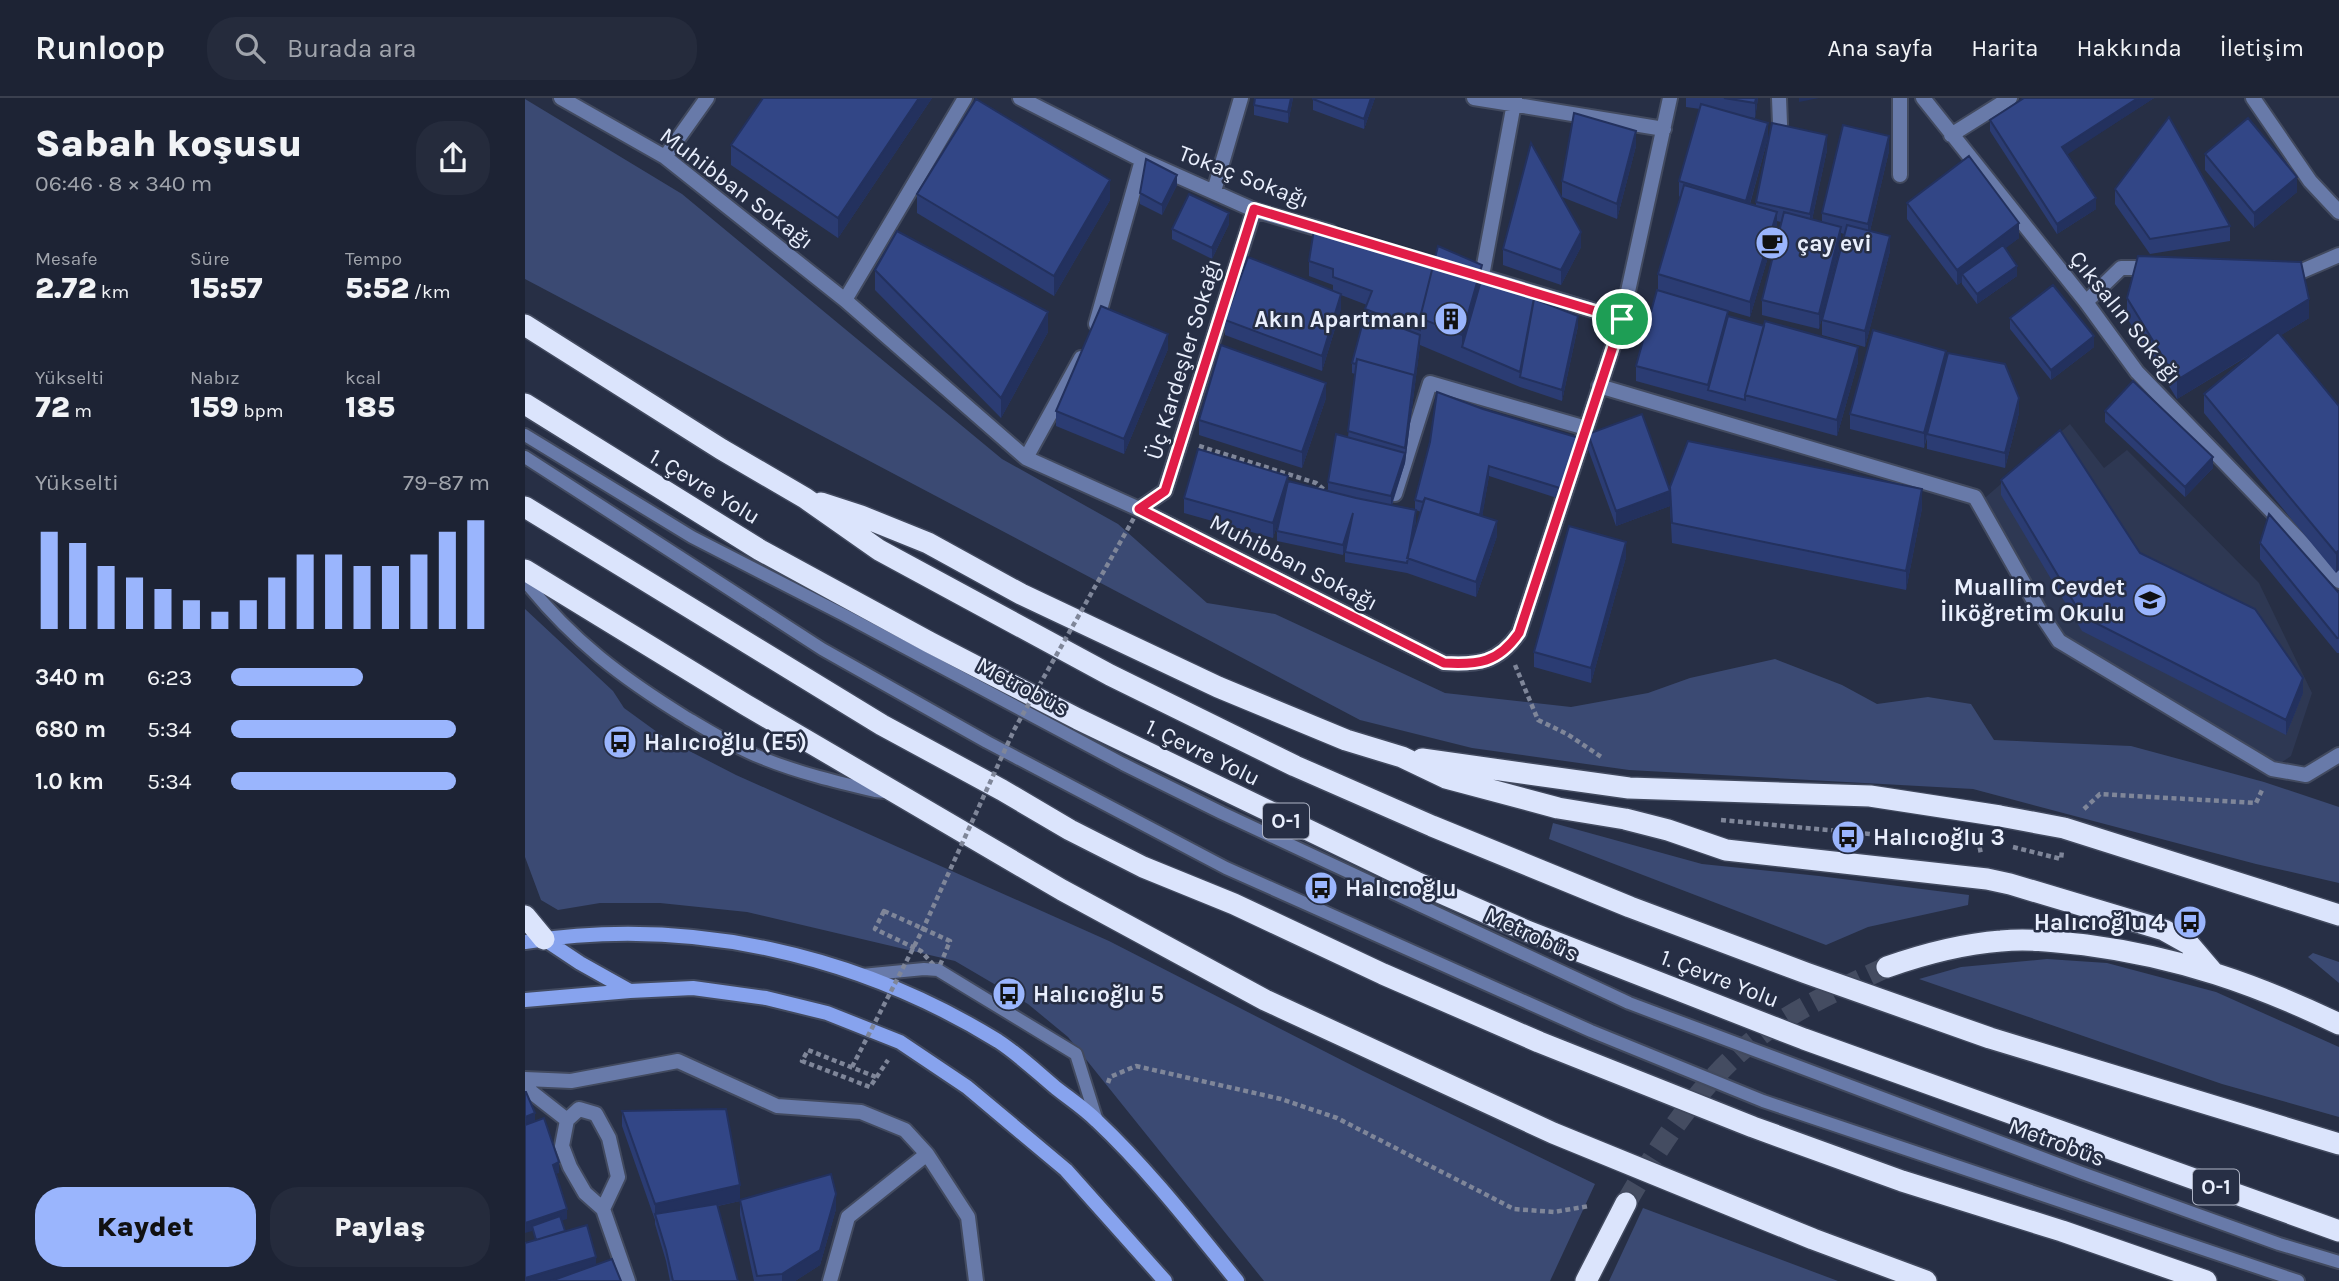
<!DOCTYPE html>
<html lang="tr">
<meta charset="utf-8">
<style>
:root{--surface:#1d2334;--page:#252b3c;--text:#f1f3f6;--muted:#a0a4ac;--line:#3b404f;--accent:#9ab5fd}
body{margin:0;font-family:Karla,sans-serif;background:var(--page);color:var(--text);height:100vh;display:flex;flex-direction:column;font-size:26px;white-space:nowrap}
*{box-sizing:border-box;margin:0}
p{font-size:23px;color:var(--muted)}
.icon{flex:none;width:38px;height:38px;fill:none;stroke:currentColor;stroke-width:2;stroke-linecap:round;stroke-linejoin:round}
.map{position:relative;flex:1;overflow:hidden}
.details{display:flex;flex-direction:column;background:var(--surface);width:525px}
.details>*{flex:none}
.pin{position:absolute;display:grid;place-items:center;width:60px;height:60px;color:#fff;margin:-30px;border:4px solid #fff;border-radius:50%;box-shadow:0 2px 7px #0007}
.round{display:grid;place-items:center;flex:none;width:74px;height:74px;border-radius:28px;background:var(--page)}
.summary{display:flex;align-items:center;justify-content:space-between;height:119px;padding:0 35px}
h1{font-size:38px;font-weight:800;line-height:52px}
.stats{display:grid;grid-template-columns:repeat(3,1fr);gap:10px;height:119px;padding:7px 35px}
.stats div{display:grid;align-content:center}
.stats b{font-size:30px;font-weight:800}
.stats small{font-size:19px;font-weight:400}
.stats p{font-size:19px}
.chart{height:196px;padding:14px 35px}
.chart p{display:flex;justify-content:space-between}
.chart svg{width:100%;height:126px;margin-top:7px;stroke:var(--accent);stroke-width:6}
.cta{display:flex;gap:14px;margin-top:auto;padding:14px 35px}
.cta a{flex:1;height:80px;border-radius:28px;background:var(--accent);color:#111;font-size:28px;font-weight:800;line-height:80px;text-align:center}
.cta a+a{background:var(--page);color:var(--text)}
ul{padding:0 35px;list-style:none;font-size:23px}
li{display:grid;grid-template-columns:112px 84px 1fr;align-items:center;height:52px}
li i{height:18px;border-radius:9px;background:var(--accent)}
header{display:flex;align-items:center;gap:42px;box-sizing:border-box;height:98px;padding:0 35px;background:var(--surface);border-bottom:2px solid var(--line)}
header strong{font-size:33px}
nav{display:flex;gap:38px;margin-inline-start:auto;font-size:24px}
.search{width:490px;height:63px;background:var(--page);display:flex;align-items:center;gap:18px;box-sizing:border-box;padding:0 24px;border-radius:28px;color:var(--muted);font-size:26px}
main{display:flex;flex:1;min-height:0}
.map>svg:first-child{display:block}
.built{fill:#2e3853}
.green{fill:#3b4a73}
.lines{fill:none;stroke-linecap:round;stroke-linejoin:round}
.highway-tunnel{stroke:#444c61;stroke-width:21;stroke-dasharray:21 10;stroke-linecap:butt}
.lane-casing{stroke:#424a5f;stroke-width:16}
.street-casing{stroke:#424a5f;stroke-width:18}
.secondary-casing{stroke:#424a5f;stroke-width:18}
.highway-casing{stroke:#424a5f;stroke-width:24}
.path{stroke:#7f8699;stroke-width:4.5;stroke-dasharray:5 3.5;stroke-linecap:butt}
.lane{stroke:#687aa9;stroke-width:12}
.street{stroke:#687aa9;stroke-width:14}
.secondary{stroke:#87a3ee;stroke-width:14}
.highway{stroke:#dbe4fc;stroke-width:21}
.path-bridge{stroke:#7f8699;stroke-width:4.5;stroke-dasharray:5 3.5;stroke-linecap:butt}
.wall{fill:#2b3c73;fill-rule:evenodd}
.shaded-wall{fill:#23315e}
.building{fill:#324686;stroke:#23315e;stroke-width:2}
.route-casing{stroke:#fff;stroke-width:14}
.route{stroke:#e11d48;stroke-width:9}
.labels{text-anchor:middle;stroke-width:5;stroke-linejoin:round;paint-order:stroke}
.shield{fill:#272f45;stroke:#afb5c6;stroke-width:2}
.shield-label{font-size:21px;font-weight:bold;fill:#e9effd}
.street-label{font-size:23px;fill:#e9effd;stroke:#272f45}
.poi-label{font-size:23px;font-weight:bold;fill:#e9effd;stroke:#272f45;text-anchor:start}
</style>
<header>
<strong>Runloop</strong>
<div class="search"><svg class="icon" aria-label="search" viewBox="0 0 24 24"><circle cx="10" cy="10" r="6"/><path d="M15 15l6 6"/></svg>Burada ara</div>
<nav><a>Ana sayfa</a><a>Harita</a><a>Hakkında</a><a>İletişim</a></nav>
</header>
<main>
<section class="details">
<div class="summary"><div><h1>Sabah koşusu</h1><p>06:46 · 8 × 340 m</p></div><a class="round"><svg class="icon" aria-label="share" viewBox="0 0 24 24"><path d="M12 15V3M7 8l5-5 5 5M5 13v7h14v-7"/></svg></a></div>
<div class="stats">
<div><p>Mesafe</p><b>2.72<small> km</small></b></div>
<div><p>Süre</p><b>15:57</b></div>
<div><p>Tempo</p><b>5:52<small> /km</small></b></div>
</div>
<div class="stats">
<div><p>Yükselti</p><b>72<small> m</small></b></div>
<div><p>Nabız</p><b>159<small> bpm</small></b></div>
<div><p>kcal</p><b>185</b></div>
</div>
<div class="chart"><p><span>Yükselti</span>79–87 m</p>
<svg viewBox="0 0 160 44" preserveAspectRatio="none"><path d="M5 44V10M15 44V14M25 44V22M35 44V26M45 44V30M55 44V34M65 44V38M75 44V34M85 44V26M95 44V18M105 44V18M115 44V22M125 44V22M135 44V18M145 44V10M155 44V6"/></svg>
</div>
<ul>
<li><b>340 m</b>6:23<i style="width:51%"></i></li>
<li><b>680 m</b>5:34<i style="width:87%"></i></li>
<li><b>1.0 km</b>5:34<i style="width:87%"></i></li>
</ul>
<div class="cta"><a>Kaydet</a><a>Paylaş</a></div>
</section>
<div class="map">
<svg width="1814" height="1183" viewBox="0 0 1814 1183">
<rect width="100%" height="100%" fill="#272f45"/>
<path class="built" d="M1545,326L1579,370L1602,352L1734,485L1787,595L1766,658L1747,671L1534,543L1454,405Z"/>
<path class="green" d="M0,1L157,96L477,361L593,426L682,505L750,516L920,595L1046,609L1123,595L1165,580L1250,561L1317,587L1352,606L1403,599L1446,606L1469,642L1606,648L1739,684L1814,709V785L1731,766L1448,691L1104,672L947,650L835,622L0,181Z
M0,511L88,593L99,610L143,642L211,677L584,843L838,973L1070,1086L1025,1183H739L543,939L503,906L430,863L222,814L135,805H75L33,812L16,802L0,759Z
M1028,725L1177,766L1294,778L1444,797L1443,807L1343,829L1301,847L1024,741Z
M1788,855L1814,864V885L1783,859Z
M1522,861L1582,865L1691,894L1814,949V1019L1697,986L1394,881L1436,869Z
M1118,1110L1313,1183H1084Z"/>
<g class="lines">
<path class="highway-tunnel" d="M1101,1105C1141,1035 1190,962 1261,920C1294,900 1328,885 1362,869"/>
<defs>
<path id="lane" d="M0,337L167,439L319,517L598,666L697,715L1104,905L1557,1075L1754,1146L1814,1164
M0,359L297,551L462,644L701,770L1066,933L1238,1003L1773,1183
M0,483C48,543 97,580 162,620C186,634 211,650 237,660C274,675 312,684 350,693L360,694
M337,877L399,871L413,872L551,956L572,1023"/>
<path id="street" d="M36,0L140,59L320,202L501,360L614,411L919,565C953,567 973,565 994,535L1097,221L1145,0
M495,0L617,62L729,112L805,134
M949,0L1139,31
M1254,0L1255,26
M1398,0L1561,204L1612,274L1814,483
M1728,0L1785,83L1814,114
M1426,37L1485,0
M140,59L182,0
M1375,77V0
M689,93L716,0
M1759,172L1777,173L1814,157
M942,174L1097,221
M957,178L990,0
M320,202L440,0
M1561,204L1596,170H1627
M571,226L617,62
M1074,288L1450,399L1518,519L1534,543L1747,671L1781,677L1814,657
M501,360L556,260
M870,396L905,285L1061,330
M614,411L640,393L729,112
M0,981L46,983L153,963L252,1008L336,1014L380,1032L402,1056
M0,989L42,1022
M78,1111L93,1079L84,1040L71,1016L54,1011L42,1022L37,1048L45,1069L60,1095L78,1111L103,1183
M305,1183L323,1119L402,1056L443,1119L451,1183"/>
<path id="secondary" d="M19,841L55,865L105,893
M0,844C164,818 332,856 473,943C493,956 512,974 531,990C545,1001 560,1011 572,1023C623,1071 668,1129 712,1183
M0,902L105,893L168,890L241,900L302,915L375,944L442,989L541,1072L640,1183"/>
<path id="highway" d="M0,227L196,351L280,400L354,452L585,577L770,668L907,728L1105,809L1281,875L1465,940L1814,1046
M0,306L235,452L404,544L553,621L891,784L1002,833L1279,941L1814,1133
M296,405L336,418L403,445L496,496L693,589L821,642L877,659L921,680L1033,710L1100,721L1143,732L1201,752L1462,781L1485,786L1639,832L1664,846L1687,873
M0,409L357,627L477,692L545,732L618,769L709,806L858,876L1014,944L1228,1029L1377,1083L1537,1133L1681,1183
M0,472L221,607L537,792L740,902L1028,1035L1288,1141L1401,1183
M897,661L1104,690L1345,698L1475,718L1539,730L1814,817
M0,818L19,841
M1362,869C1399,856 1437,846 1476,843C1504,840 1533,844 1561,847C1653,859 1731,886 1814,926
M1061,1183L1101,1105"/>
</defs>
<use href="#lane" class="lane-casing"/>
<use href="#street" class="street-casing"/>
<use href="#secondary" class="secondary-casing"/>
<use href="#highway" class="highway-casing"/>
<path class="path" d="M674,348L791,385L803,395
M990,567L1013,622L1042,636L1078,660
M1559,711L1575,696L1731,705L1738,690
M1196,722L1345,736L1445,741
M1453,741L1456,756
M1488,749L1536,761L1537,753
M359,813L425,843L413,872L396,853L350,831Z
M351,979L283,952L277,963L345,989L363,962
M583,985L585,979L611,968L756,1001L812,1020L989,1111L1029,1114L1064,1108"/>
<use href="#lane" class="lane"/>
<use href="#street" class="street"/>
<use href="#secondary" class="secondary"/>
<use href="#highway" class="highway"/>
<path class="path-bridge" d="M327,969L398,831L489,632L614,411"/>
</g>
<path class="wall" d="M238,0H407L313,140L206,67V47Z
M768,0L763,25L729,17V7Z
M788,0H850L839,31L788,12Z
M1161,0H1233L1230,20L1224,19L1243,40L1225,106L1231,108V104L1302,52L1287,122L1297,124V115L1364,53L1345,133L1365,153L1340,249L1297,237V222L1319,136L1316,135V144L1294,231L1237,217V202L1256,124L1252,123V129L1225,219L1133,192V176L1155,99L1154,98V83L1175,11L1161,9Z
M1499,0H1629L1542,56L1571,111L1532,136L1465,33V22Z
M1111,48L1092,121L1037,99V83Z
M1680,56L1772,94L1729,130L1680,72Z
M652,87L637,117L615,106V95Z
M1590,91L1705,128V143L1625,156L1590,106Z
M392,96L585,102L529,198L392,115Z
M1382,105L1494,140L1480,150L1492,178L1452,206L1437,186V184L1432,187L1382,121Z
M704,126L687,161L647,141V131Z
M1056,149L1036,187L978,167V151Z
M784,163L957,179L1053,228L1037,303L995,289L895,247L880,365L867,407L890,411V402L905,344L1054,350L1038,402L964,378L957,418L972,438L951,499L882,475L820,464V454L822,443L818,457L752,443V433L756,414L748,440L659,415V400L763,383L803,393V384L823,339L830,276L827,275V265L842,207L816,197V211L797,273L700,237V222L808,193V187L784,178ZM891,412L896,414L888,441L891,422Z
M350,172L523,234L476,320L350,192Z
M1602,200L1784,220L1756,237L1814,308L1811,475L1679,315V296L1728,255L1652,301L1602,220Z
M1203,218L1333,264L1312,338L1111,283V268Z
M1485,220L1569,249L1526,282L1485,231Z
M643,251L599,356L531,328V313Z
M1421,261L1494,315L1480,370L1402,351V340L1399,350L1325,331V316Z
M801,300L777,370L674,337V322Z
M1580,313L1688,370L1660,399L1580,324Z
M1063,336L1145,393L1397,410L1381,492L1147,445L1145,408L1091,428L1063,351Z
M1476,382L1615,455L1778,595L1761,637L1557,533L1476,397Z
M1735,445L1814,495V555H1812L1735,461Z
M1101,459L1066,585L1009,569V554Z
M97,1013L215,1102L311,1111L295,1167L270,1183H229L215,1117V1103L193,1108L213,1183H145L141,1163L130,1126V1122L97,1028Z"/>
<path class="shaded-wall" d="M394,0H407L313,140V120Z
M766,0H768L763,25V14Z
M846,0H850L839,31V21Z
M1231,0H1233L1230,20V5Z
M1274,0H1294L1274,4Z
M1613,0H1629L1537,60V49Z
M1243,25V40L1221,119V103Z
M1111,33V48L1092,121V106Z
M1302,37V52L1285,131V116Z
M1364,38V53L1343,141V126Z
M652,77V87L637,117V107Z
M1772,79V94L1729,130V115Z
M585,82V102L529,198V178Z
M1571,100V111L1532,136V126Z
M1252,114V129L1225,219V204Z
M704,115V126L687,161V150Z
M1494,125V140L1441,181L1437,176V184L1432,187V172Z
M1316,129V144L1294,231V216Z
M1056,134V149L1036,187V172Z
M1365,138V153L1340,249V233Z
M957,167V194L937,249V237Z
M1492,168V178L1452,206V196Z
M816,196V211L797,273V258Z
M1784,201V220L1652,301V282Z
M1203,213V228L1183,292V287Z
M523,214V234L476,320V300Z
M1053,218V228L1037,303V292Z
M643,236V251L599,356V341Z
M895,237V247L880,365L866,408V398L880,355Z
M1569,238V249L1526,282V272Z
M1333,249V264L1312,338V322Z
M1421,253V268L1402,336L1399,350V335Z
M801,285V300L777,370V354Z
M1494,300V315L1480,370V355Z
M1054,340V350L1038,402V391Z
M1688,359V370L1660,399V389Z
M964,368V378L955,432V421Z
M763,378V393L748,440V425Z
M1397,391V410L1381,492V473Z
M1145,393V408L1091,428V413Z
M891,412V422L885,461L883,460Z
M828,415V425L818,457V447Z
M972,423V438L951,499V484Z
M1101,444V459L1066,585V570Z
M1814,452V472L1811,475V455Z
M1778,580V595L1761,637V622Z
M10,1015V1025L0,1030V1019Z
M34,1064V1075L28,1077V1067Z
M215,1087V1103L131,1121L130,1116V1122V1106Z
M311,1096V1111L295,1167L270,1183H257V1176Z
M42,1111V1121L8,1133L7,1128V1133L0,1135V1125Z
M71,1159V1169L25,1183H0V1180Z"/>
<path class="building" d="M238,0H394L313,120L206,47Z
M730,0H766L763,14L729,7Z
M788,0H846L839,21L788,1Z
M1199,0H1231L1230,5Z
M1499,0H1613L1537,49L1571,100L1532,126L1465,22Z
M451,1L585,82L529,178L392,96Z
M1176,6L1243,25L1221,103L1154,83Z
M1049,15L1111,33L1092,106L1037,83Z
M1644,19L1705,128L1625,141L1590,91Z
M1723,20L1772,79L1729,115L1680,56Z
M1247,25L1302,37L1285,116L1231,104Z
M1318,27L1364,38L1343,126L1297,115Z
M1006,45L1056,134L1036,172L978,151Z
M1444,58L1494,125L1432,172L1382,105Z
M621,61L652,77L637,107L615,95Z
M1159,87L1252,114L1225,204L1133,176Z
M664,96L704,115L687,150L647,131Z
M1259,114L1316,129L1294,216L1237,202Z
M790,125L910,160L895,220V232L840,211L847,193L808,179V171L784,163Z
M1322,127L1365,138L1340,233L1297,222Z
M372,133L523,214L476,300L350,172Z
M1478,147L1492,168L1452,196L1437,176Z
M913,148L957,167L937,237L895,220Z
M1613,158L1776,164L1784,201L1652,282L1602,200Z
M723,159L816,196L797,258L700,222Z
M957,179L1009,200L995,274L937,249Z
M1528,187L1569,238L1526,272L1485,220Z
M1132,192L1203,213L1183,287L1111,268Z
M1009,201L1053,218L1037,292L995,279Z
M576,208L643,236L599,341L531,313Z
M840,216L895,237L889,282V277L832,261L831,266L827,265Z
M1203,218L1239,228L1220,297V302L1183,292Z
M1240,223L1333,249L1312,322L1220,297Z
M1348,232L1421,253L1399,335L1325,316Z
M1753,234L1814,308V452L1811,455L1679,296Z
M696,247L801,285L777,354L674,322Z
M1423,255L1480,266L1494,300L1480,355L1402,336Z
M832,261L889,277L880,350L823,333Z
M1608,283L1688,359L1660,389L1580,313Z
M912,294L958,311L1054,340L1038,391L964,368L955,417L900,400L898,404L890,402L905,344Z
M1117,316L1145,393L1091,413L1063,336Z
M1535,332L1615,455L1730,511L1778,580L1761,622L1557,518L1476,382Z
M811,336L880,355L866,398L803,384Z
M1163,343L1397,391L1381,473L1147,425L1145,389Z
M673,351L763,378L748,425L659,400Z
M763,383L831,400L891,412L882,465L820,454L828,415L818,447L752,433Z
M900,400L972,423L951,484L882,460Z
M1744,416L1814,495V540H1812L1735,445Z
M1044,428L1101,444L1066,570L1009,554Z
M0,994H1L10,1015L0,1019Z
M201,1011L215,1087L130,1106L97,1013Z
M19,1020L34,1064L28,1067L42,1111L0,1125V1027Z
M306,1076L311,1096L295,1152L257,1176L232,1178L215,1102Z
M192,1106L213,1183H148L141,1152L130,1116Z
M35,1118L40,1133L11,1142L7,1128Z
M62,1127L71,1159L0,1180V1145Z
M87,1161L96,1183H26Z"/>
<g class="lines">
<defs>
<path id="route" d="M729,111L1097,221L994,535C973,565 953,567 919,565L614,411L640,393Z"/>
</defs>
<use href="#route" class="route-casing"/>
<use href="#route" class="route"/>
</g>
<defs>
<symbol id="cafe-disc" viewBox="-11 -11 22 22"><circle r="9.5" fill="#9ab5fd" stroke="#272f45"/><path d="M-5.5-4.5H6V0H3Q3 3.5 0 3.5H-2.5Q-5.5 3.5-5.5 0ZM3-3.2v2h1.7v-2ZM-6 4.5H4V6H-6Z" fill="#111"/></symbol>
<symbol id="building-disc" viewBox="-11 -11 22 22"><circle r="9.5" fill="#9ab5fd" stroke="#272f45"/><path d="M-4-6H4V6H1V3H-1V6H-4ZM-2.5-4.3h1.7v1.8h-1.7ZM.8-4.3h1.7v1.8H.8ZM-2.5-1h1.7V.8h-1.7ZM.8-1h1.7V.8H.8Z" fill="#111"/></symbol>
<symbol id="school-disc" viewBox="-11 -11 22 22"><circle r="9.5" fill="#9ab5fd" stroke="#272f45"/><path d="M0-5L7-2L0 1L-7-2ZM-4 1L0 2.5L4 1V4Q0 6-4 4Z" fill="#111"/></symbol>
<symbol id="bus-disc" viewBox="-11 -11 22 22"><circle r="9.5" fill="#9ab5fd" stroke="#272f45"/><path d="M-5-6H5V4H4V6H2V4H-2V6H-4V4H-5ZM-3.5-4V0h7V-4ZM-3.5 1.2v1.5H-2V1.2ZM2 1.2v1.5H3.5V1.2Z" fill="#111"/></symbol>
</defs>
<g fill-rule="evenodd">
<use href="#cafe-disc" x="1228" y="126" width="38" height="38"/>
<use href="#building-disc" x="907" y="202" width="38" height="38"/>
<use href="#school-disc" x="1606" y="483" width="38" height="38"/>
<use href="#bus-disc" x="76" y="625" width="38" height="38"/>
<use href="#bus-disc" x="1304" y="720" width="38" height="38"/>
<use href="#bus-disc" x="777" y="771" width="38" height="38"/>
<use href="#bus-disc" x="1646" y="805" width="38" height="38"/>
<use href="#bus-disc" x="465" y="877" width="38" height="38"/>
</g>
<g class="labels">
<g class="shield">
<rect x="738" y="705.5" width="46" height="35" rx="5"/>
<rect x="1668" y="1071.5" width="46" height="35" rx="5"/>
</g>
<g class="shield-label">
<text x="761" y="730">O-1</text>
<text x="1691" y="1096">O-1</text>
</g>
<g class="street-label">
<text transform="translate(719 78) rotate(21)" y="8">Tokaç Sokağı</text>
<text transform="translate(212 90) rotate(37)" y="8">Muhibban Sokağı</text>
<text transform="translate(1601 219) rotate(51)" y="8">Çıksalın Sokağı</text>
<text transform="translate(658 261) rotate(-73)" y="8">Üç Kardeşler Sokağı</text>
<text transform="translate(180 388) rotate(31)" y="8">1. Çevre Yolu</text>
<text transform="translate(769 464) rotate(27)" y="8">Muhibban Sokağı</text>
<text transform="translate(498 588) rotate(28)" y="8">Metrobüs</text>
<text transform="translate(678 654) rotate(26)" y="8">1. Çevre Yolu</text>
<text transform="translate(1007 836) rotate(25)" y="8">Metrobüs</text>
<text transform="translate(1195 880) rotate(21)" y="8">1. Çevre Yolu</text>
<text transform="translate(1532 1044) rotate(20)" y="8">Metrobüs</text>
</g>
<g class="poi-label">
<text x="1272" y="153">çay evi</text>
<text x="902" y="229" text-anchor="end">Akın Apartmanı</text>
<text x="1600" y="497" text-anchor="end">Muallim Cevdet<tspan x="1600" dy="26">İlköğretim Okulu</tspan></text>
<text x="119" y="652">Halıcıoğlu (E5)</text>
<text x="1348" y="747">Halıcıoğlu 3</text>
<text x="820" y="798">Halıcıoğlu</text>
<text x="1640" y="832" text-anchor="end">Halıcıoğlu 4</text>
<text x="508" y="904">Halıcıoğlu 5</text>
</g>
</g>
</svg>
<div class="pin" style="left:1097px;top:221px;background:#1e9e55"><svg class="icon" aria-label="arrive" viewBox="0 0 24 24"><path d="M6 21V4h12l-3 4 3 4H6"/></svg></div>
</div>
</main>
